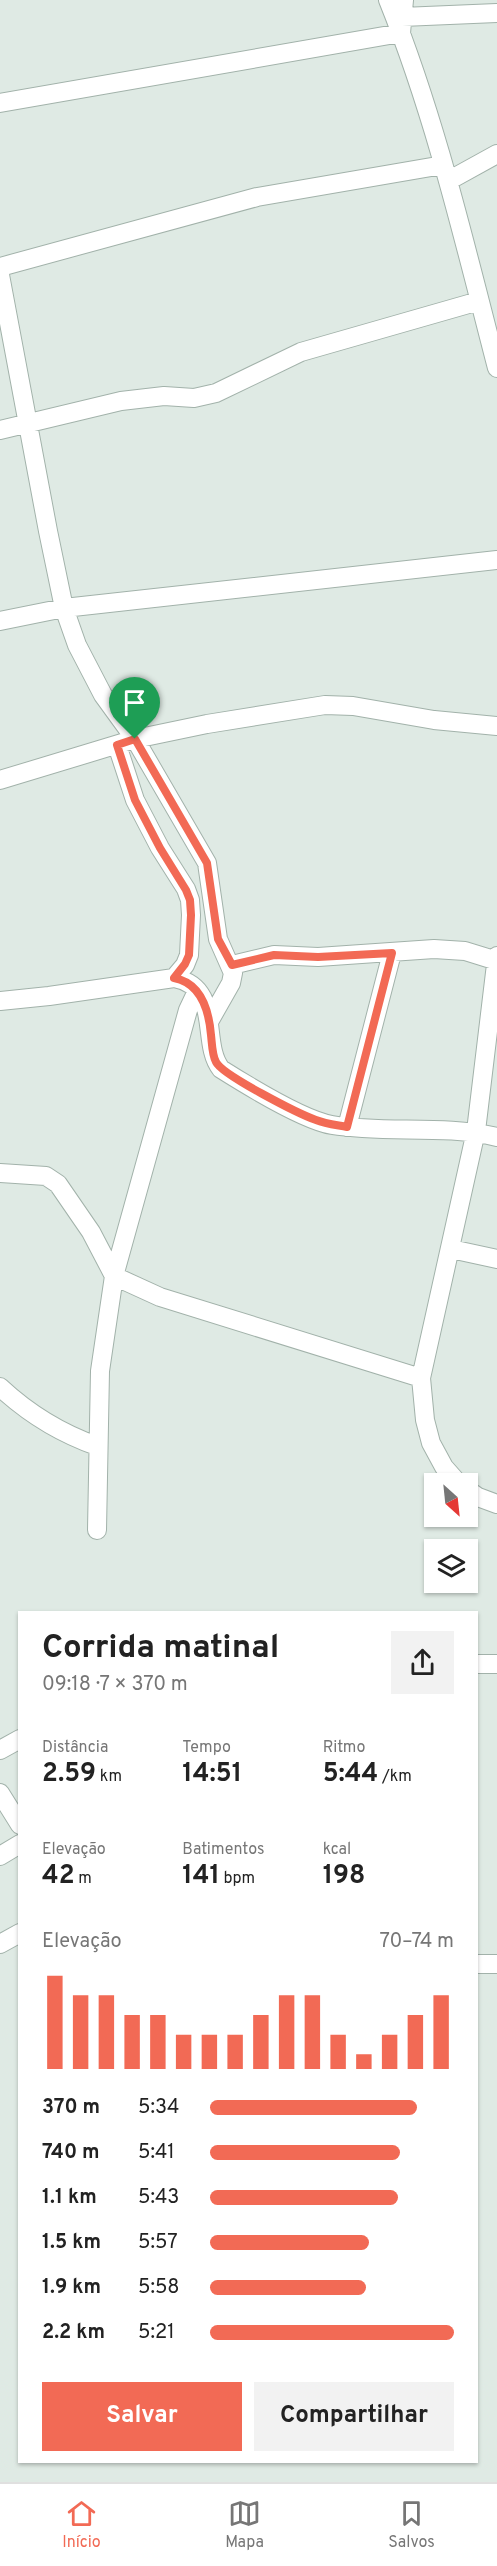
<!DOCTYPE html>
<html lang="pt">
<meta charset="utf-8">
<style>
:root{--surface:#fff;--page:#f2f2f2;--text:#222;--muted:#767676;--line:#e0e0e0;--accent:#f26a55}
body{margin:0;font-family:Overpass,sans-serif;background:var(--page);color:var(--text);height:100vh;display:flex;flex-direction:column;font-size:22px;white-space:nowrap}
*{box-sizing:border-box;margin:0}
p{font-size:20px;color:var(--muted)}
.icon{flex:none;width:33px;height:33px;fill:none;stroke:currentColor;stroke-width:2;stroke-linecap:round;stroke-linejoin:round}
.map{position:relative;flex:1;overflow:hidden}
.drawer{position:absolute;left:18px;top:1611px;width:460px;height:852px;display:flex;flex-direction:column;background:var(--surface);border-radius:0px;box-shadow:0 2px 4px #0004}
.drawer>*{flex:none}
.needle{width:39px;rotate:153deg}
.tools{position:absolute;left:424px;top:1473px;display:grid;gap:12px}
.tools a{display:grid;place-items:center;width:54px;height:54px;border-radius:0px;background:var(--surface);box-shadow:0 2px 4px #0004;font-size:30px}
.pin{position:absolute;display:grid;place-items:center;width:51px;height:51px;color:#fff;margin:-62px -26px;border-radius:50% 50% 50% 0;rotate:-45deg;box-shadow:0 0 6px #0007}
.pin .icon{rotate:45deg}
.round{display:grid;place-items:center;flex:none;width:63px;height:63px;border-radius:0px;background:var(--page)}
.overview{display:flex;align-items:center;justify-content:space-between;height:102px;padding:0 24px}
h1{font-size:33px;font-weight:700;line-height:45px}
.stats{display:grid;grid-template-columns:repeat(3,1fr);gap:9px;height:102px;padding:6px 24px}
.stats div{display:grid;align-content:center}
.stats b{font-size:26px;font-weight:700}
.stats small{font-size:16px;font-weight:400}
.stats p{font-size:16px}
.chart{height:168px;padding:12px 24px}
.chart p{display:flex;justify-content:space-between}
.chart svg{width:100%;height:108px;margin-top:6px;stroke:var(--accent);stroke-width:6}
.cta{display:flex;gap:12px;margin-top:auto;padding:12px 24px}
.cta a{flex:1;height:69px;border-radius:0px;background:var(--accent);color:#fff;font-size:24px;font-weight:700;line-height:69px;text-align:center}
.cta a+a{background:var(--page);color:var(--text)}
ul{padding:0 24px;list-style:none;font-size:20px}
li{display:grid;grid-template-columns:96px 72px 1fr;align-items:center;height:45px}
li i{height:15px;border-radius:8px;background:var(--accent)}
.menu{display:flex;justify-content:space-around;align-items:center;height:84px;border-top:2px solid var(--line);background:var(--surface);font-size:16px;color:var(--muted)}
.menu a{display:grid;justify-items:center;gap:3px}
.menu .current{color:var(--accent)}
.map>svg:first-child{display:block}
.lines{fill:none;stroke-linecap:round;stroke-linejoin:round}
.minor-casing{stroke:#a2b2aa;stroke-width:20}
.minor{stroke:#fff;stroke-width:18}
.route-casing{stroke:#fff;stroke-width:12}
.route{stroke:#f26a55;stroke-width:8}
</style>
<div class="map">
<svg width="497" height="2482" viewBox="0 0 497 2482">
<rect width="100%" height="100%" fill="#dfeae4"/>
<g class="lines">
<defs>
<path id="minor" d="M388,0C436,119 465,245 497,368
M402,17L497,13
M0,103L401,33L404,0
M448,181L497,154
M0,267L257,197L443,165
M0,275L48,531L64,608L77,645L103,695L135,739L207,863L218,939L233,973L231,983L210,1020
M0,430L121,401L164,396L194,398L216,393L301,352L479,301
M0,621L64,608L497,560
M117,745L135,800L160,848L186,889L190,900L191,915L189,955L185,965L174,978
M0,780L135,739L207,724L325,705L353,706L434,720L497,726
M232,965L274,955L318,957L434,949L465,951L497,961
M0,1001L49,996L174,978C223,987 200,1043 221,1069C248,1086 303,1120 332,1125C386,1134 443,1124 497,1137
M347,1127L392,953
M0,1173L46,1176L58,1184L91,1232L114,1276L160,1297L421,1378
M451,1249L497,1259
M0,1387C29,1414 60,1433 97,1446
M459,1484L444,1467L431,1443L425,1420L421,1378L476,1131L497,956
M468,1490L478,1497L497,1504
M97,1530L100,1371L114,1276L188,1010L197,991
M477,1664H497
M0,1750L20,1739
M0,1793L20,1825
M0,1856L20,1844
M0,1944L20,1933
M477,1964H497"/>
</defs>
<use href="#minor" class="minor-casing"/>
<use href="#minor" class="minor"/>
</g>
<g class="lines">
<defs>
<path id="route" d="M135,739L207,863L218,939L232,965L274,955L318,957L392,953L347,1127C337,1125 326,1124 316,1120C299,1114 222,1075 216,1062C212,1055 212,1043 211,1035C209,1011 201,983 174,978L185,964L189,955L191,915L190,900L186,890L160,848L135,800L117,745Z"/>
</defs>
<use href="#route" class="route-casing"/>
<use href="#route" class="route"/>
</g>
</svg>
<div class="tools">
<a><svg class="needle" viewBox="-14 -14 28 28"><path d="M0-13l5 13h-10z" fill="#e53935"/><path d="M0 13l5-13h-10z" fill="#767676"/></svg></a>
<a><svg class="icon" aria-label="layers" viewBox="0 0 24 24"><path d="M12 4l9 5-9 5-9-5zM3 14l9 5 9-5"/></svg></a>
</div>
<div class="pin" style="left:135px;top:739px;background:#1e9e55"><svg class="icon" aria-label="arrive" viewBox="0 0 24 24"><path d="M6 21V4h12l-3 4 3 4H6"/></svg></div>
<section class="drawer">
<div class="overview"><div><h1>Corrida matinal</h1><p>09:18 · 7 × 370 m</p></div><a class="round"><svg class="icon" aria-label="share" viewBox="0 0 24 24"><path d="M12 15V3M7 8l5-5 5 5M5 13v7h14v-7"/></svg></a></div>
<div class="stats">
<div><p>Distância</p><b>2.59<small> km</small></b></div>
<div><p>Tempo</p><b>14:51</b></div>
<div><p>Ritmo</p><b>5:44<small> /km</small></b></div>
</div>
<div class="stats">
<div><p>Elevação</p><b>42<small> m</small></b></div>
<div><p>Batimentos</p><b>141<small> bpm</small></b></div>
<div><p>kcal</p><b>198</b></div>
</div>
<div class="chart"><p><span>Elevação</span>70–74 m</p>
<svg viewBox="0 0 160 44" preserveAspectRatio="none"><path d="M5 44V6M15 44V14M25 44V14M35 44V22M45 44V22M55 44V30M65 44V30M75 44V30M85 44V22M95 44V14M105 44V14M115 44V30M125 44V38M135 44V30M145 44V22M155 44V14"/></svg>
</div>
<ul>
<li><b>370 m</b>5:34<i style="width:85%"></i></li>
<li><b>740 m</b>5:41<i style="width:78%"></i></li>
<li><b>1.1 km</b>5:43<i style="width:77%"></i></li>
<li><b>1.5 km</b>5:57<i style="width:65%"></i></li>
<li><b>1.9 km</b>5:58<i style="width:64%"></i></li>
<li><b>2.2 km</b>5:21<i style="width:100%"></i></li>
</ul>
<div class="cta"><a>Salvar</a><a>Compartilhar</a></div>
</section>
</div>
<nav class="menu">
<a class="current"><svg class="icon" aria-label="home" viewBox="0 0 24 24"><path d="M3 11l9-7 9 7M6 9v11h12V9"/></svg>Início</a>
<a><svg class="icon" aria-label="map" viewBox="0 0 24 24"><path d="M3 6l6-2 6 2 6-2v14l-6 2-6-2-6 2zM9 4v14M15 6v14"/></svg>Mapa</a>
<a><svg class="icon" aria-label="saved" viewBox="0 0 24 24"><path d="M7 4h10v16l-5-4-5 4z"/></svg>Salvos</a>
</nav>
